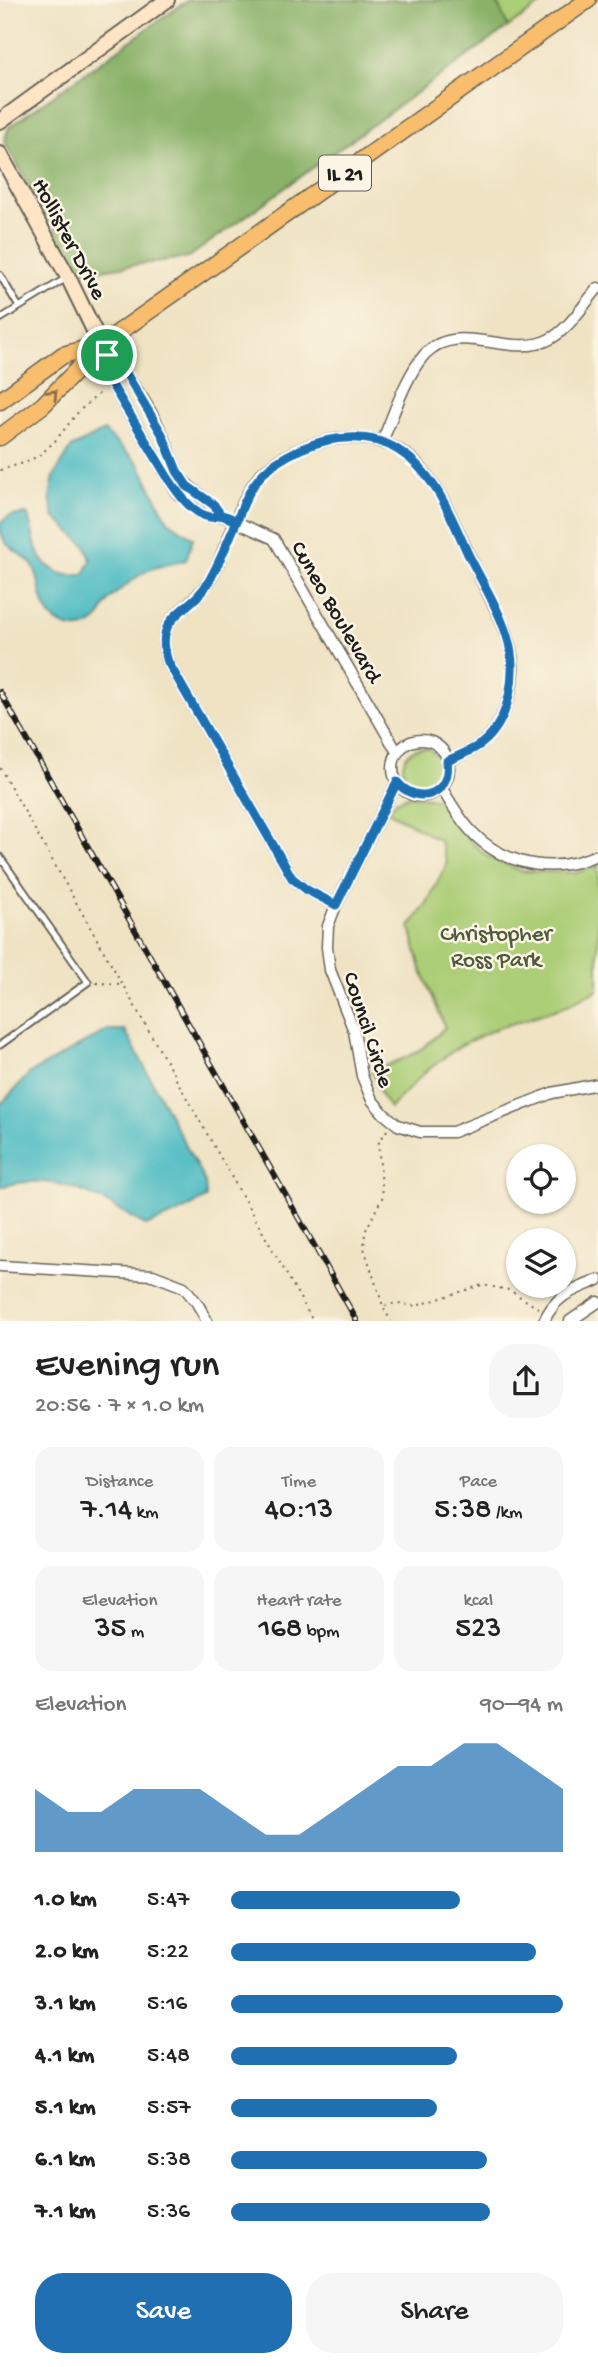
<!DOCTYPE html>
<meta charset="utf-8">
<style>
:root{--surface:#fff;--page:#f6f6f6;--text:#222;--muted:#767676;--accent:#1f6fb2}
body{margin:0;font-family:"Gochi Hand",sans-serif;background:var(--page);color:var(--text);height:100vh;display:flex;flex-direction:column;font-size:26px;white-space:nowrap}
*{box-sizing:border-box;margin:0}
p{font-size:23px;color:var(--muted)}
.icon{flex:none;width:38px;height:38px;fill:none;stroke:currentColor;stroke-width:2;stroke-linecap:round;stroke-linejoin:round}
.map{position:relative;height:1321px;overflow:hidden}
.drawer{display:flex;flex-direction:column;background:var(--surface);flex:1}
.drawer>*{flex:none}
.fabs{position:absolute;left:506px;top:1144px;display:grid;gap:14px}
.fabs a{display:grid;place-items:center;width:70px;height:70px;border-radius:50%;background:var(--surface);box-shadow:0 2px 5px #0004;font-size:35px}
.pin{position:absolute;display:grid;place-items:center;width:60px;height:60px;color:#fff;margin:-30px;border:4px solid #fff;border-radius:50%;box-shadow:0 2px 7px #0007}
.round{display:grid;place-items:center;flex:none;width:74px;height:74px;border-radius:28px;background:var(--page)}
.overview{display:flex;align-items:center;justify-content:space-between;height:119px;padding:0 35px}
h1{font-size:38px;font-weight:600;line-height:52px}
.metrics{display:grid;grid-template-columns:repeat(3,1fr);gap:10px;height:119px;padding:7px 35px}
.metrics div{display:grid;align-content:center;border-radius:18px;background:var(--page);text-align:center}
.metrics b{font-size:30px;font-weight:600}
.metrics small{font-size:19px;font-weight:400}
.metrics p{font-size:19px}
.chart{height:196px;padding:14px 35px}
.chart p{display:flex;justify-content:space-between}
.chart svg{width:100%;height:126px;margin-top:7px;fill:var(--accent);opacity:.7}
.action{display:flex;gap:14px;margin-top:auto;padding:14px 35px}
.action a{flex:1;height:80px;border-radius:28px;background:var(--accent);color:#fff;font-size:28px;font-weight:600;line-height:80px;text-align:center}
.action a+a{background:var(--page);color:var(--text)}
ul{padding:0 35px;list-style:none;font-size:23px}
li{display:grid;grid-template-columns:112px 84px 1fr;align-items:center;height:52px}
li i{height:18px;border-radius:9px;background:var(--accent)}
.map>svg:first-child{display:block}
.green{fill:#acce77;stroke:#64754a;stroke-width:2}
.forest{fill:#89b168;stroke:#526642;stroke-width:2}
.water{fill:#4dbbc3;stroke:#346c70;stroke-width:2}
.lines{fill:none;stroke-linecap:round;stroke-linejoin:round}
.lane-casing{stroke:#666257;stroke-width:9}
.street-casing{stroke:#666257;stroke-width:13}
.secondary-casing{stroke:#666257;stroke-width:18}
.primary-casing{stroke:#666257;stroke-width:19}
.path{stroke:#666257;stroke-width:2;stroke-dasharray:2 5;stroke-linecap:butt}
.lane{stroke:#fff;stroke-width:5}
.street{stroke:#fff;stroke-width:10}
.secondary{stroke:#fde5c5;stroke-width:14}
.primary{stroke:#f9be6d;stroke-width:16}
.rail-casing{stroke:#1c1c1c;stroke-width:6}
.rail{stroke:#fcf5e5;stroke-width:3.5;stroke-dasharray:10;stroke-linecap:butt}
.oneway{stroke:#8a6d44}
.route-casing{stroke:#fff;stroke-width:14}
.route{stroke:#1f6fb2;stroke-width:9}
.labels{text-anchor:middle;stroke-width:5;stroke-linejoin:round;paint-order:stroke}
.shield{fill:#fcf5e5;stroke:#5f5d58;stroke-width:2}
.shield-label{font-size:21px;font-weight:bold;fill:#1c1c1c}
.street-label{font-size:23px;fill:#1c1c1c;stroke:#fcf5e5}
.park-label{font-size:23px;fill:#4e5a3c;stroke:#fcf5e5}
</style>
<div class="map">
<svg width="598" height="1321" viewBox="0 0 598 1321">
<rect width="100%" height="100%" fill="#fcf5e5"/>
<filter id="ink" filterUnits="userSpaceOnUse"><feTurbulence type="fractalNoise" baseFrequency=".0143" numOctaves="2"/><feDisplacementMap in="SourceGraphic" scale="14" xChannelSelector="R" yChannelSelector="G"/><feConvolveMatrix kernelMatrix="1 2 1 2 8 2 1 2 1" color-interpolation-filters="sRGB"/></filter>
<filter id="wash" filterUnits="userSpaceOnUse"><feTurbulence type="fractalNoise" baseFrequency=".00686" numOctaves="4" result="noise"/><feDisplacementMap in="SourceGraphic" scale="28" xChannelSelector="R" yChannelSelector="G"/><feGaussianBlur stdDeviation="1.57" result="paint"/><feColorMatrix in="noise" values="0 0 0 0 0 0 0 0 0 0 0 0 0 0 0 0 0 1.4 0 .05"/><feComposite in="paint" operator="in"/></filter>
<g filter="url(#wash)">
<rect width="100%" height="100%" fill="#f0e3c4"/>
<path class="green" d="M496,0H547L508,27Z
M403 767a19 19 0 1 1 38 0a19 19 0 1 1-38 0Z
M410,795L441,800L468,839L487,856L521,871L576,873L598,865V990L563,1007L495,1029L461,1045L425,1072L390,1108L381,1095L372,1071C406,1058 420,1055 445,1027L421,969L410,927L427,903L447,863L440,841L388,811L396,801Z"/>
<path class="forest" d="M188,0H496L508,27L189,257L81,273L4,142L9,127Z"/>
<path class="water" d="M104,431L139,464L168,521L193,538L186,560C172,564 152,566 140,575C130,582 119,590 110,599C104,605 102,616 96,621C79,635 55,627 46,609C40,597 40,584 36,572C28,550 0,554 0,523L10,516L27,514C32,526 33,540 38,552C46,570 65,579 84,574L91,560L85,545L54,517L50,497L54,476L71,448Z
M108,1030H125L205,1182L206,1198L176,1214L146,1226C100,1197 56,1170 0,1187V1105L30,1073Z"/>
</g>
<g filter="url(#ink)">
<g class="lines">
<defs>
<path id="lane" d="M0,275L19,307
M0,319L68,277
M0,857L88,982L0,1045"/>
<path id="street" d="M107,355C130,376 149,406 163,435C169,447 172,462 179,475C191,492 210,499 221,515L210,517L198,512L178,494L109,380Z
M382,442C393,416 406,375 425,354C459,319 511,360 550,339C569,329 584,304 598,288
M221,515L274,539L397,752
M393 768a28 28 0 1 1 56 0a28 28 0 1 1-56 0Z
M397,782L336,905L328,926L327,947L330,970L354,1031L362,1076L372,1100L384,1114L398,1125L420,1132H453L552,1093L598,1084
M441,787C450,802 460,820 472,832C498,860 540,872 577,862C584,860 591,857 598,855
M336,905L307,890L292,878L168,662C153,616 186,614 207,584C215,574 220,558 225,546C236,523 243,495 260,475C264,470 271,466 276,462C319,433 383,425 421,468C445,495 458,533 474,565C488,597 513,633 513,668C513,694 502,728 481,744C471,751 459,756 448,761
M0,1266L153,1275L184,1287L197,1303L207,1321
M544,1321C556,1294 573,1291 598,1280
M570,1321L598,1302"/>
<path id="secondary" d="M0,121L167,0
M0,154L68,277L101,345"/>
<path id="primary" d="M0,401L63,355L99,345
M0,437L43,405L101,345L588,0"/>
</defs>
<use href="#lane" class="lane-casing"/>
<use href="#street" class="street-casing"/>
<use href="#secondary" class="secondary-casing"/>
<use href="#primary" class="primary-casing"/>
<path class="path" d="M0,470L27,462L41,454L55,441L79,411L102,391
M0,768L313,1321
M96,983L122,984
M387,1130L378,1144L383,1196L365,1232L364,1248L384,1309L391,1321
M385,1306L396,1303L416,1306L482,1285L509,1290L538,1308"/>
<use href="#lane" class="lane"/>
<use href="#street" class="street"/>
<use href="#secondary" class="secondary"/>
<use href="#primary" class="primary"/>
<defs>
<path id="rail" d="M0,692L357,1321"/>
</defs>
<use href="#rail" class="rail-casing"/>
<use href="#rail" class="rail"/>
</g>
<defs><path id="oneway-chevron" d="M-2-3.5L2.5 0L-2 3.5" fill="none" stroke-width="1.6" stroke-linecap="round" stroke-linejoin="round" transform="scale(1.75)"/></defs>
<use class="oneway" href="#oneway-chevron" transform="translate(53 394) rotate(-46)"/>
</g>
<g class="lines" filter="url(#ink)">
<defs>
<path id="route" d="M107,355L124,370L162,434L177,471L187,486L214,505L221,515L237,521C228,541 220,562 209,581C191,614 152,613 168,662L292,878L307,890L336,905L397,782C418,807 452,794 447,761C459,756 471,751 481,744C511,721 518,670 507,636C499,609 481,580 468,554C451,517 435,472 398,450C370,432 330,436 301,449C263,466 250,483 237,521C233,519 226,516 221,515C214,515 216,518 210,517C192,514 177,492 168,478L109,380L107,355"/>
</defs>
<use href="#route" class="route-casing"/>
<use href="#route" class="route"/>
</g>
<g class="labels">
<rect class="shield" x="319" y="155.5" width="52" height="35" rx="5"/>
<g class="shield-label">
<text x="345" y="180">IL 21</text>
</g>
<g class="street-label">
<text transform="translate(71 238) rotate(62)" y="8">Hollister Drive</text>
<text transform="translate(338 611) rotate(60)" y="8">Cuneo Boulevard</text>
<text transform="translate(370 1029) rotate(72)" y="8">Council Circle</text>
</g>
<g class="park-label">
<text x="496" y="940">Christopher<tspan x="496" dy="26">Ross Park</tspan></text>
</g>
</g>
</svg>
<div class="fabs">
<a><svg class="icon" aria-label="locate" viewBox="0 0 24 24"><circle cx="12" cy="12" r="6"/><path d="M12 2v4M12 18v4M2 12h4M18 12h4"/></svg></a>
<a><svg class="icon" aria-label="layers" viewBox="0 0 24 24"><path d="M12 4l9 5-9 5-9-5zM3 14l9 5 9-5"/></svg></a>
</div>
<div class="pin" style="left:107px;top:355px;background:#1e9e55"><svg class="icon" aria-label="arrive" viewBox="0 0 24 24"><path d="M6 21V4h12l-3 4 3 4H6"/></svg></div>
</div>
<section class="drawer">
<div class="overview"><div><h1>Evening run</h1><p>20:56 · 7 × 1.0 km</p></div><a class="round"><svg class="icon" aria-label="share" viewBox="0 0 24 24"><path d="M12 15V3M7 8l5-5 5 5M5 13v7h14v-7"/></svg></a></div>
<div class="metrics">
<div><p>Distance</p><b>7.14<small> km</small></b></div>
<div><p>Time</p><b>40:13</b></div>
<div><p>Pace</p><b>5:38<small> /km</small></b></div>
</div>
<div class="metrics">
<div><p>Elevation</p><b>35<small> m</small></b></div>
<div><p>Heart rate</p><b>168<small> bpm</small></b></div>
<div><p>kcal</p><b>523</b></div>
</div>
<div class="chart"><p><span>Elevation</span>90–94 m</p>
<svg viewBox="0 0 160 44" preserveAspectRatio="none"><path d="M0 44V22L10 30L20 30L30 22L40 22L50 22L60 30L70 38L80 38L90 30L100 22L110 14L120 14L130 6L140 6L150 14L160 22V44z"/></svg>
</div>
<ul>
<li><b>1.0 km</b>5:47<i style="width:69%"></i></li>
<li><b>2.0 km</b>5:22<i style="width:92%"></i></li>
<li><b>3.1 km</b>5:16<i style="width:100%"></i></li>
<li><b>4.1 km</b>5:48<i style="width:68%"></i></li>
<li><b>5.1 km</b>5:57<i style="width:62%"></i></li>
<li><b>6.1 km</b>5:38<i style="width:77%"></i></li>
<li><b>7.1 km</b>5:36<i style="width:78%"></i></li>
</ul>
<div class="action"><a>Save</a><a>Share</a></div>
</section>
